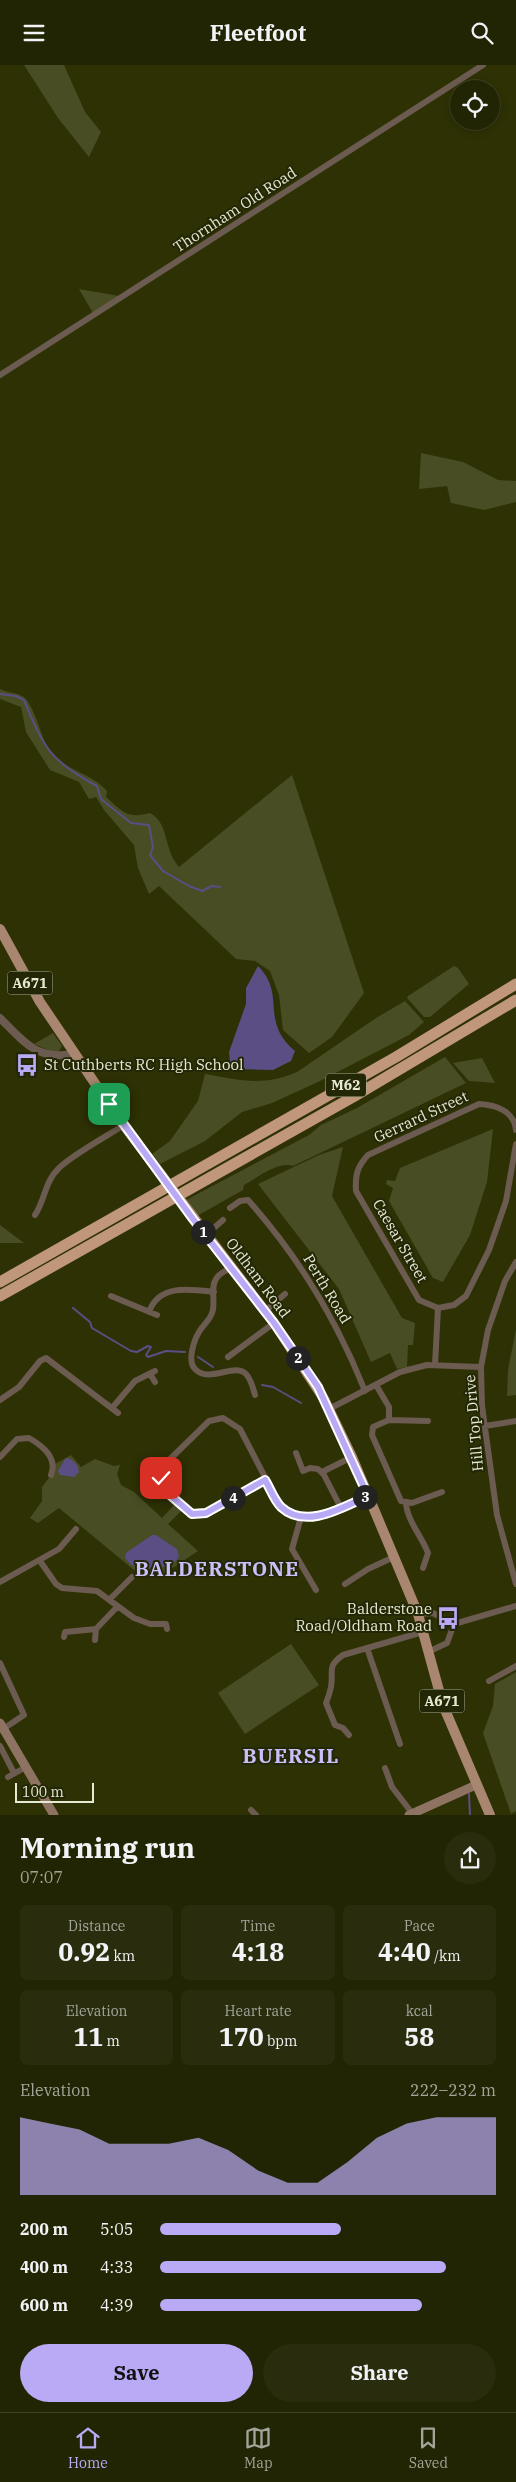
<!DOCTYPE html>
<meta charset="utf-8">
<style>
:root{--surface:#222503;--page:#2a2d0d;--text:#f1f3f6;--muted:#a2a59a;--line:#3f4225;--accent:#baaaf6}
body{margin:0;font-family:"IBM Plex Serif",serif;background:var(--page);color:var(--text);height:100vh;display:flex;flex-direction:column;font-size:19px;white-space:nowrap}
*{box-sizing:border-box;margin:0}
p{font-size:16px;color:var(--muted)}
.icon{flex:none;width:28px;height:28px;fill:none;stroke:currentColor;stroke-width:2;stroke-linecap:round;stroke-linejoin:round}
.map{position:relative;height:1750px;overflow:hidden}
.details{display:flex;flex-direction:column;background:var(--surface);flex:1}
.details>*{flex:none}
.tools{position:absolute;left:450px;top:15px;display:grid;gap:10px}
.tools a{display:grid;place-items:center;width:50px;height:50px;border-radius:50%;background:var(--surface);box-shadow:0 2px 8px #0003,0 0 0 1px var(--line);font-size:25px}
.scale{position:absolute;left:15px;bottom:12px;width:79px;box-sizing:border-box;padding-left:5px;border:2px solid #e6ead2;border-top:0;font-size:14px;line-height:18px;white-space:nowrap;color:#e6ead2;-webkit-text-stroke:4px #242706;paint-order:stroke}
.pin{position:absolute;display:grid;place-items:center;width:42px;height:42px;color:#fff;margin:-21px;border-radius:10px;box-shadow:0 2px 8px #0006}
.km{position:absolute;width:25px;height:25px;margin:-12px;border-radius:50%;background:#222;color:#fff;font-size:14px;line-height:25px;text-align:center}
.round{display:grid;place-items:center;flex:none;width:52px;height:52px;border-radius:26px;background:var(--page)}
.overview{display:flex;align-items:center;justify-content:space-between;height:85px;padding:0 20px}
h1{font-size:28px;font-weight:700;line-height:38px}
.figures{display:grid;grid-template-columns:repeat(3,1fr);gap:8px;height:85px;padding:5px 20px}
.figures div{display:grid;align-content:center;border-radius:8px;background:var(--page);text-align:center}
.figures b{font-size:25px;font-weight:700}
.figures small{font-size:14px;font-weight:400}
.figures p{font-size:14px}
.chart{height:140px;padding:10px 20px}
.chart p{display:flex;justify-content:space-between}
.chart svg{width:100%;height:90px;margin-top:5px;fill:var(--accent);opacity:.7}
.button{display:flex;gap:10px;margin-top:auto;padding:10px 20px}
.button a{flex:1;height:58px;border-radius:30px;background:var(--accent);color:#111;font-size:20px;font-weight:700;line-height:58px;text-align:center}
.button a+a{background:var(--page);color:var(--text)}
ul{padding:0 20px;list-style:none;font-size:16px}
li{display:grid;grid-template-columns:80px 60px 1fr;align-items:center;height:38px}
li i{height:12px;border-radius:6px;background:var(--accent)}
header{display:flex;justify-content:space-between;align-items:center;height:65px;padding:0 20px;background:var(--surface);font-size:22px;font-weight:700}
.menu{display:flex;justify-content:space-around;align-items:center;height:70px;border-top:1px solid var(--line);background:var(--surface);font-size:14px;color:var(--muted)}
.menu a{display:grid;justify-items:center;gap:2px}
.menu .on{color:var(--accent)}
.map>svg:first-child{display:block}
.green{fill:#494d23}
.water{fill:#5b4e85}
.lines{fill:none;stroke-linecap:round;stroke-linejoin:round}
.stream{stroke:#5b4e85;stroke-width:2}
.minor{stroke:#6c5b50;stroke-width:6}
.tertiary{stroke:#6c5b50;stroke-width:8}
.secondary{stroke:#8f7362;stroke-width:9}
.primary{stroke:#a98670;stroke-width:10}
.motorway{stroke:#c1977c;stroke-width:11}
.route-casing{stroke:#fff;stroke-width:10}
.route{stroke:#baaaf6;stroke-width:6}
.labels{text-anchor:middle;stroke-width:4;stroke-linejoin:round;paint-order:stroke}
.shield{fill:#242706;stroke:#acb095;stroke-width:1}
.shield-label{font-size:14px;font-weight:bold;fill:#e6ead2}
.street-label{font-size:15px;fill:#e6ead2;stroke:#242706}
.poi-label{font-size:15px;fill:#e6ead2;stroke:#242706;text-anchor:start}
.district-label{font-size:20px;font-weight:bold;letter-spacing:1px;fill:#cabff8;stroke:#242706}
</style>
<header><svg class="icon" aria-label="menu" viewBox="0 0 24 24"><path d="M4 6h16M4 12h16M4 18h16"/></svg>Fleetfoot<svg class="icon" aria-label="search" viewBox="0 0 24 24"><circle cx="10" cy="10" r="6"/><path d="M15 15l6 6"/></svg></header>
<div class="map">
<svg width="516" height="1750" viewBox="0 0 516 1750">
<rect width="100%" height="100%" fill="#2e3104"/>
<path class="green" d="M24,0H64L85,47L101,67L89,92L58,53Z
M79,224L119,231L93,248Z
M421,388L463,397L498,415L516,416V437L484,445L451,438L447,421L419,424Z
M0,624C7,628 15,627 22,631C34,637 41,674 50,686C65,706 92,708 107,726L106,732C123,747 127,754 150,748C170,759 163,784 179,802L292,710L364,928L332,972L309,988L283,965L279,930L270,906L255,896L236,894L159,821L149,829L138,803L134,780L104,745L96,732L89,734L79,717L50,705L26,667L21,642L0,634Z
M454,901L458,903L469,919L430,952H424L407,933L408,931Z
M405,936L424,957L409,970L318,1017L272,1038L242,1047L205,1076L160,1099L152,1089L170,1076L198,1036L205,1009C240,1015 262,1022 297,1007L376,953Z
M53,968L62,981L59,986L53,987L34,979Z
M445,992L466,1018L293,1101C278,1096 257,1113 244,1120L243,1125L197,1151L186,1135L309,1070L321,1060L357,1043Z
M482,993L495,1018L469,1016L453,998Z
M493,1064L487,1117L470,1170L443,1217L433,1213L389,1136L393,1123L386,1119L387,1115L395,1116L400,1103Z
M343,1082L332,1131L402,1253L415,1258L413,1280H408L407,1302L397,1304L390,1288L371,1297L339,1224L258,1119L319,1090Z
M0,1160L24,1178H0Z
M516,1264V1330L507,1331L508,1305Z
M71,1390L81,1402L95,1394L114,1401L120,1400L117,1409L121,1420L134,1427L162,1453L176,1438L183,1444L168,1459L198,1486L165,1508L134,1505L59,1443L38,1458L30,1453L42,1436V1422L54,1406L55,1399Z
M291,1579L319,1620L245,1669L218,1628Z
M516,1607V1746L511,1749L483,1668L493,1641L495,1619Z"/>
<path class="water" d="M258,901C287,930 259,956 295,986L291,996L273,1005L234,1004L230,998L229,987L246,939V923Z
M68,1393C75,1396 78,1400 79,1407L74,1412L60,1410L58,1406L65,1394Z
M152,1470H156L177,1484L179,1492C167,1508 148,1502 131,1500L125,1493L126,1488Z"/>
<g class="lines">
<path class="stream" d="M0,629L16,631L24,635C44,683 50,696 97,721L101,734L131,758L149,760L153,782L150,790L163,806L189,821L202,826L212,821L220,822
M73,1243L90,1257L92,1263L131,1286L137,1287L148,1281L151,1282L146,1290L148,1292L166,1286L185,1287
M198,1292L213,1302
M262,1320L273,1322L301,1338
M469,1729L470,1750"/>
<path class="minor" d="M0,310L483,0
M230,1143L240,1136L248,1135C299,1192 337,1256 365,1326
M35,1150C45,1135 45,1116 59,1103C72,1090 107,1071 124,1060
M206,1170L223,1155
M516,1197L505,1216L488,1265L481,1302L482,1341L497,1450L516,1519
M231,1203C225,1206 219,1208 216,1214C210,1223 216,1238 212,1248C210,1255 202,1261 199,1267C194,1275 187,1296 195,1304C209,1319 235,1297 246,1309C251,1314 253,1323 255,1330
M111,1231L157,1250
M438,1243L419,1235L356,1126C355,1110 357,1102 368,1090L479,1039C496,1040 514,1046 516,1065
M438,1243L454,1240L466,1231L489,1185L506,1136L516,1079
M265,1246L285,1229
M149,1247C159,1219 189,1224 214,1227
M228,1292L274,1258
M435,1300L438,1243
M150,1309L155,1317
M376,1320L389,1342V1355L373,1362L372,1370L401,1436L412,1438L442,1427
M0,1335L19,1322L40,1296L46,1293L118,1348
M112,1343L135,1316L155,1306
M329,1344L400,1307L427,1300L481,1302
M389,1355L428,1356
M485,1361L516,1356
M296,1388L303,1406L310,1403L318,1404L324,1410L341,1443
M0,1392L17,1374L29,1373C43,1381 58,1393 51,1410
M322,1407L352,1392
M265,1415L207,1448L192,1449C174,1433 160,1428 162,1402L209,1356L223,1353L240,1364L280,1441C311,1463 338,1444 368,1431
M406,1437C406,1454 422,1472 428,1488L423,1503
M301,1452L292,1484L316,1525
M40,1496L56,1519L62,1523L97,1526L134,1553L150,1559H166L167,1564
M0,1517L59,1484L76,1464
M345,1519L368,1504L394,1492
M110,1534L132,1512
M418,1549L433,1548L454,1559
M454,1559L516,1541
M64,1572L65,1567L96,1564L117,1542
M95,1575L96,1564
M367,1583L400,1679
M430,1586L447,1578L454,1559
M0,1598L24,1650L3,1664
M489,1616L516,1601
M349,1670L343,1663L335,1660L326,1638C328,1633 330,1627 331,1622C334,1606 326,1602 343,1590L423,1567
M0,1681L14,1708
M385,1703L392,1722L412,1748
M8,1712L26,1702
M251,1745L256,1750"/>
<path class="tertiary" d="M0,953C25,978 36,995 74,989"/>
<path class="secondary" d="M0,1658L54,1750
M409,1750L476,1720"/>
<path class="primary" d="M0,864L40,937L119,1054L274,1258L324,1334L352,1392L418,1549L443,1640L490,1750"/>
<path class="motorway" d="M0,1217L396,992L516,919
M0,1231L353,1032L516,935"/>
</g>
<g class="lines">
<defs>
<path id="route" d="M109,1039L193,1154L274,1258L318,1322L368,1431C343,1442 306,1465 281,1442C274,1435 270,1423 265,1415L206,1448L192,1449L163,1424L161,1413"/>
</defs>
<use href="#route" class="route-casing"/>
<use href="#route" class="route"/>
</g>
<defs>
<symbol id="bus-bare" viewBox="-9 -9 18 18"><path d="M-5-6H5V4H4V6H2V4H-2V6H-4V4H-5ZM-3.5-4V0h7V-4ZM-3.5 1.2v1.5H-2V1.2ZM2 1.2v1.5H3.5V1.2Z" fill="#baaaf6" stroke="#242706" stroke-width="2.5" paint-order="stroke"/></symbol>
</defs>
<g fill-rule="evenodd">
<use href="#bus-bare" x="11" y="984" width="32" height="32"/>
<use href="#bus-bare" x="432" y="1537" width="32" height="32"/>
</g>
<g class="labels">
<g class="shield">
<rect x="7.5" y="906.5" width="45" height="23" rx="4"/>
<rect x="326" y="1008.5" width="40" height="23" rx="4"/>
<rect x="419.5" y="1624.5" width="45" height="23" rx="4"/>
</g>
<g class="shield-label">
<text x="30" y="923">A671</text>
<text x="346" y="1025">M62</text>
<text x="442" y="1641">A671</text>
</g>
<g class="street-label">
<text transform="translate(235 145) rotate(-33)" y="5">Thornham Old Road</text>
<text transform="translate(421 1052) rotate(-25)" y="5">Gerrard Street</text>
<text transform="translate(400 1176) rotate(60)" y="5">Caesar Street</text>
<text transform="translate(258 1213) rotate(53)" y="5">Oldham Road</text>
<text transform="translate(327 1224) rotate(59)" y="5">Perth Road</text>
<text transform="translate(474 1358) rotate(-95)" y="5">Hill Top Drive</text>
</g>
<g class="poi-label">
<text x="44" y="1005">St Cuthberts RC High School</text>
<text x="432" y="1549" text-anchor="end">Balderstone<tspan x="432" dy="17">Road/Oldham Road</tspan></text>
</g>
<g class="district-label">
<text x="217" y="1511">BALDERSTONE</text>
<text x="291" y="1698">BUERSIL</text>
</g>
</g>
</svg>
<div class="tools">
<a><svg class="icon" aria-label="locate" viewBox="0 0 24 24"><circle cx="12" cy="12" r="6"/><path d="M12 2v4M12 18v4M2 12h4M18 12h4"/></svg></a>
</div>
<div class="scale">100 m</div>
<div class="pin" style="left:109px;top:1039px;background:#1e9e55"><svg class="icon" aria-label="arrive" viewBox="0 0 24 24"><path d="M6 21V4h12l-3 4 3 4H6"/></svg></div>
<div class="pin" style="left:161px;top:1413px;background:#d93025"><svg class="icon" aria-label="check" viewBox="0 0 24 24"><path d="M5 12l5 5 9-10"/></svg></div>
<b class="km" style="left:203px;top:1167px">1</b>
<b class="km" style="left:298px;top:1293px">2</b>
<b class="km" style="left:365px;top:1432px">3</b>
<b class="km" style="left:233px;top:1433px">4</b>
</div>
<section class="details">
<div class="overview"><div><h1>Morning run</h1><p>07:07</p></div><a class="round"><svg class="icon" aria-label="share" viewBox="0 0 24 24"><path d="M12 15V3M7 8l5-5 5 5M5 13v7h14v-7"/></svg></a></div>
<div class="figures">
<div><p>Distance</p><b>0.92<small> km</small></b></div>
<div><p>Time</p><b>4:18</b></div>
<div><p>Pace</p><b>4:40<small> /km</small></b></div>
</div>
<div class="figures">
<div><p>Elevation</p><b>11<small> m</small></b></div>
<div><p>Heart rate</p><b>170<small> bpm</small></b></div>
<div><p>kcal</p><b>58</b></div>
</div>
<div class="chart"><p><span>Elevation</span>222–232 m</p>
<svg viewBox="0 0 160 44" preserveAspectRatio="none"><path d="M0 44V6L10 9L20 12L30 19L40 19L50 19L60 16L70 22L80 32L90 38L100 38L110 28L120 16L130 9L140 6L150 6L160 6V44z"/></svg>
</div>
<ul>
<li><b>200 m</b>5:05<i style="width:54%"></i></li>
<li><b>400 m</b>4:33<i style="width:85%"></i></li>
<li><b>600 m</b>4:39<i style="width:78%"></i></li>
</ul>
<div class="button"><a>Save</a><a>Share</a></div>
</section>
<nav class="menu">
<a class="on"><svg class="icon" aria-label="home" viewBox="0 0 24 24"><path d="M3 11l9-7 9 7M6 9v11h12V9"/></svg>Home</a>
<a><svg class="icon" aria-label="map" viewBox="0 0 24 24"><path d="M3 6l6-2 6 2 6-2v14l-6 2-6-2-6 2zM9 4v14M15 6v14"/></svg>Map</a>
<a><svg class="icon" aria-label="saved" viewBox="0 0 24 24"><path d="M7 4h10v16l-5-4-5 4z"/></svg>Saved</a>
</nav>
